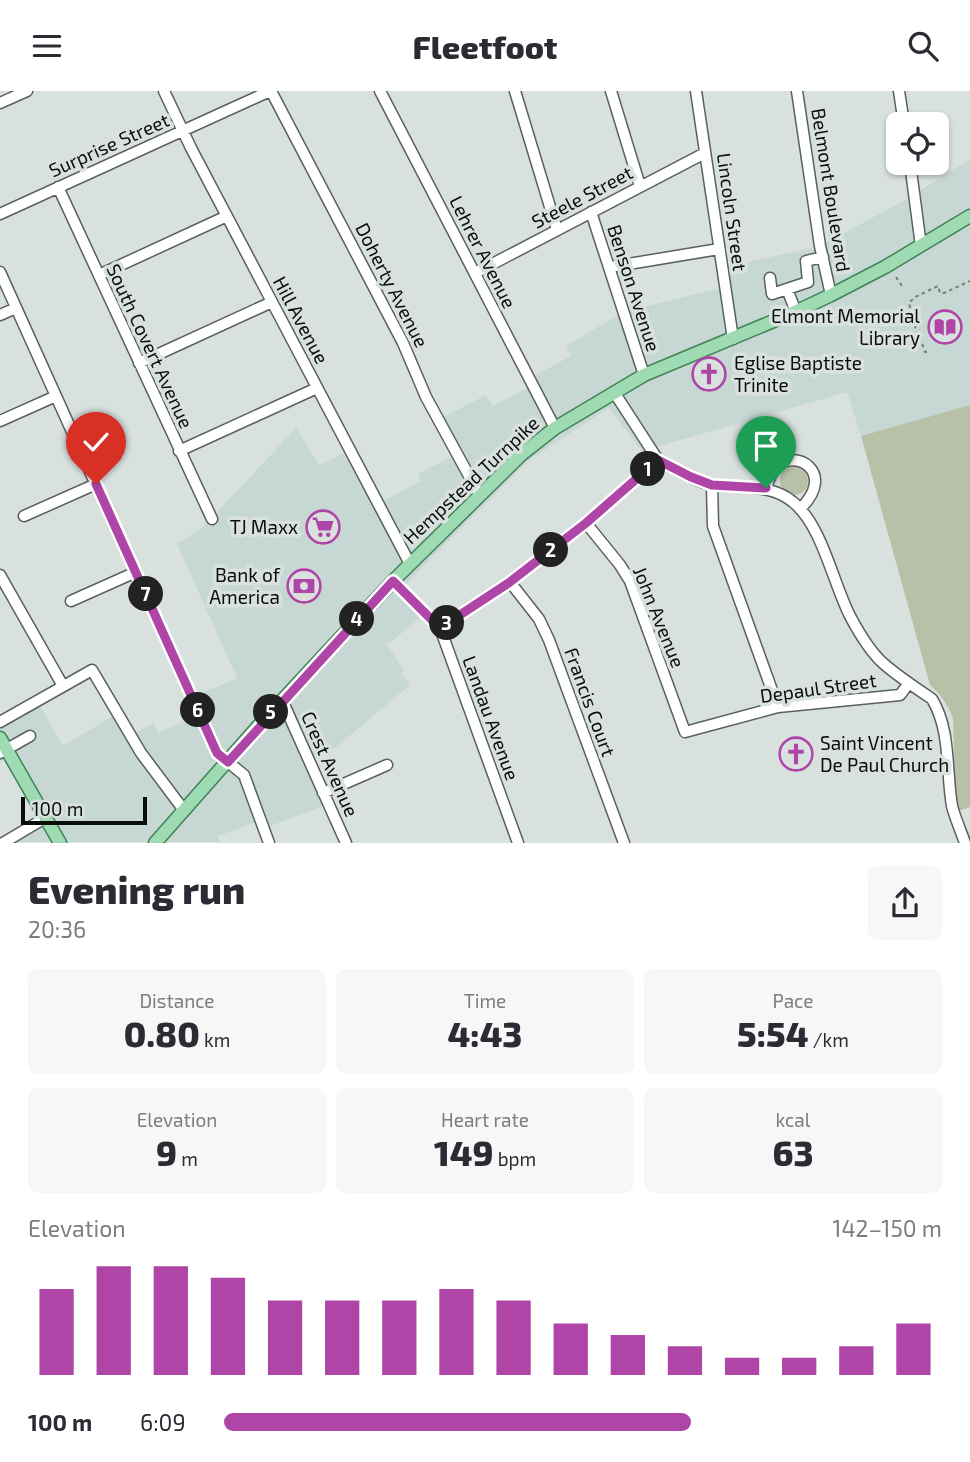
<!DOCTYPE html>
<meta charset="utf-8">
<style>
:root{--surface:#fff;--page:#f7f7f7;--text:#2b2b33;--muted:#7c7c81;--accent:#ae45a7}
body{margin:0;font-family:"Exo 2",sans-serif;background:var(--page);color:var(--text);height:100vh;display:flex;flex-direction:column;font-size:26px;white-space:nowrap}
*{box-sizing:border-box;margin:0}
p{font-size:23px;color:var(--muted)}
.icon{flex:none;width:38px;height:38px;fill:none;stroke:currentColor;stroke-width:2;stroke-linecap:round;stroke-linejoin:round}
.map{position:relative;height:752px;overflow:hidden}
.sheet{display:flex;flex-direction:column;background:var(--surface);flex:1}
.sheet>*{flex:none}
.fabs{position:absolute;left:886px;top:21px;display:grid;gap:14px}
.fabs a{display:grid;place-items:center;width:63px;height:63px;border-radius:10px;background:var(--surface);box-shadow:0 2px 5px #0004;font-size:35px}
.scale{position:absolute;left:21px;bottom:18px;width:126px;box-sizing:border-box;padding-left:7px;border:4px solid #0a0d0c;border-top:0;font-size:19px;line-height:24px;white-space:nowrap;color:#0a0d0c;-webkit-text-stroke:5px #d9e1df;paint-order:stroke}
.pin{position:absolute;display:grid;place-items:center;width:60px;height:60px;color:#fff;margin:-72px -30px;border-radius:50% 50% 50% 0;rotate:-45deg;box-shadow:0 0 7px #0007}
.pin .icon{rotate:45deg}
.km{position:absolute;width:35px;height:35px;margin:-18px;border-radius:50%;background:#222;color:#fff;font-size:19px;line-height:35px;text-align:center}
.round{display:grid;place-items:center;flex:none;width:74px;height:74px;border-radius:10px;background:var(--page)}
.head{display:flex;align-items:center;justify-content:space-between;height:119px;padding:0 28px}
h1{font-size:38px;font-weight:800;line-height:52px}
.metrics{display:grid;grid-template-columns:repeat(3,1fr);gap:10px;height:119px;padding:7px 28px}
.metrics div{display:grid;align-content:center;border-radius:10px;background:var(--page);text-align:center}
.metrics b{font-size:35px;font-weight:800}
.metrics small{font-size:19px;font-weight:400}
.metrics p{font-size:19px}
.chart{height:196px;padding:14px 28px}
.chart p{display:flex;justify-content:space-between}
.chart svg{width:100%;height:126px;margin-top:7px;stroke:var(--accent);stroke-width:6}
ul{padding:0 28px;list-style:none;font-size:23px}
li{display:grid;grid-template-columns:112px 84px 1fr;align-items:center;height:52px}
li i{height:18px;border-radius:9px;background:var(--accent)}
header{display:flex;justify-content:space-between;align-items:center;height:91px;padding:0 28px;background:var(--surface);font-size:32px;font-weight:800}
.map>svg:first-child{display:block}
.built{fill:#c7d8d4}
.green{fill:#b8c0a8}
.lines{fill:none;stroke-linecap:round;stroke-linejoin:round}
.minor-casing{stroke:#59605f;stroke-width:13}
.major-casing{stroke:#418256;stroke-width:15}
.path{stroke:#787d7c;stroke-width:2;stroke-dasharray:3.5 3.5;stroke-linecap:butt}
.minor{stroke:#fff;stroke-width:10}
.major{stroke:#9edab2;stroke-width:12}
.route-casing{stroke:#fff;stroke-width:14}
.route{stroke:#ae45a7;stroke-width:9}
.labels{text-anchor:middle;stroke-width:7;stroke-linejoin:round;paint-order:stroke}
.street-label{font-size:19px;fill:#0a0d0c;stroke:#d9e1df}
.poi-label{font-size:19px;fill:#0a0d0c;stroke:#d9e1df;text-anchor:end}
</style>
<header><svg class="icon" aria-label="menu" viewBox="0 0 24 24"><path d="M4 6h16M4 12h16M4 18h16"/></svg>Fleetfoot<svg class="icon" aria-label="search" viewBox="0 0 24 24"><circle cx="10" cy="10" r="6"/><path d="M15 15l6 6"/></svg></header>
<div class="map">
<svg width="970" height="752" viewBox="0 0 970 752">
<rect width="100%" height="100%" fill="#d9e1df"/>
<path class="built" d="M970,68V314L861,345L847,301L642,360L609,317L529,369L400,499L425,523L387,554L404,579L401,582L410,594L335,657L310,666L328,713L265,737L261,729L218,745L220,751H5L44,729L0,651V633L38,612L63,655L116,623L129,645L154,632L158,642L198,624L191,607L237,587L177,453L203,436L296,337L319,374L349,360L378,413L421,390L418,383L455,364L438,329L486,304L493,315L533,294L530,287L571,265L566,255L623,221L725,196L722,177L820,155L907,108Z"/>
<path class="green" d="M970,314V716L956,721L953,627C948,614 941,604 930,594L861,345Z
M780 390a14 14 0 1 1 28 0a14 14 0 1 1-28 0Z"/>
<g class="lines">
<defs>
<path id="minor" d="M164,0L191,57L410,473
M271,0L403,252L426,306L480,405
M380,0L555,337
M515,0L557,139
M611,0L640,95
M696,0L733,248
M797,0L820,155L831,204
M899,0L904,33
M0,12L27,0
M910,72L921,155
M58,96L212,428
M591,121L644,284
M0,123L270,0
M610,176L719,158
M0,181L217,662L244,684L269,752
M475,182L705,62
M99,184L227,125
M770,187L772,203L808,191L806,170L823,166
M787,198L796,221
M0,224L16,217
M139,272L272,211
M614,301L658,369
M0,330L56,305
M179,360L317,297
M658,369C675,378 692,389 711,394C716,395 722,395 727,395C750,397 774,395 793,411C822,434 833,492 850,525C859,542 870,561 884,573C899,586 916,597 932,608C951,639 946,680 952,715C955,727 961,740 965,752
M712,395L713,435L778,616
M766,397C768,391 771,382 776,377C794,356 838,381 800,418
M24,425L96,393
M586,432L620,474L630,490L685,641L778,616L900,604L909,592
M0,484L63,595
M393,490L440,537L518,752
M510,491L539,528L549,549L624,752
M71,510L136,481
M440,537L510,491L586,432L658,369
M282,609L346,752
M0,631L92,579L141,662L183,718
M0,662L30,645
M323,702L387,674
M3,752L45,727"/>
<path id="major" d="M0,647L60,752
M155,752L261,632L393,490L522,363L555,337L644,284L795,221L831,204L885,176L970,125"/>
</defs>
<use href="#minor" class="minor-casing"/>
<use href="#major" class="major-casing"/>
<path class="path" d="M896,186L902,195
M927,261H925L920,246L917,243L909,212L915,206L938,195L940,202H944L970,190"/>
<use href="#minor" class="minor"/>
<use href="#major" class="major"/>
</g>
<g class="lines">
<defs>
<path id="route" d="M96,393L217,662L228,671L393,490L440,537L510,491L586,432L658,369L691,386L712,394L766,397"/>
</defs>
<use href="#route" class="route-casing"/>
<use href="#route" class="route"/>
</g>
<defs>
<symbol id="library-ring" viewBox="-11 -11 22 22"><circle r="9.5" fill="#d9e1df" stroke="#ae45a7" stroke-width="1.5"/><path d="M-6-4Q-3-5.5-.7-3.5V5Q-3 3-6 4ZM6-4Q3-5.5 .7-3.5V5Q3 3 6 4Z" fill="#ae45a7"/></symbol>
<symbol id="church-ring" viewBox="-11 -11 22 22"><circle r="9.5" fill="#d9e1df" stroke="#ae45a7" stroke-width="1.5"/><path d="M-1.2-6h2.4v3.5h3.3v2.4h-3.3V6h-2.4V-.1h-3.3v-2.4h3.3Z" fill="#ae45a7"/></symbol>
<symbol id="supermarket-ring" viewBox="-11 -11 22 22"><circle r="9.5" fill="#d9e1df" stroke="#ae45a7" stroke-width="1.5"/><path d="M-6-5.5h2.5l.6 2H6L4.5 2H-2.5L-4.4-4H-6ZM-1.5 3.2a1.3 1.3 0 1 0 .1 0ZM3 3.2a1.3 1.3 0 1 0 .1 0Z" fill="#ae45a7"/></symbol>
<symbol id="bank-ring" viewBox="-11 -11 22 22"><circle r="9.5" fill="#d9e1df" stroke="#ae45a7" stroke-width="1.5"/><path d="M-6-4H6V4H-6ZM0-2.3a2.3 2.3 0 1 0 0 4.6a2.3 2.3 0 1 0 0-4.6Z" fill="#ae45a7"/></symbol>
</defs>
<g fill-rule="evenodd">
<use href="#library-ring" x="926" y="217" width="38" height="38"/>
<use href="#church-ring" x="690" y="264" width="38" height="38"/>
<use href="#supermarket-ring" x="304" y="417" width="38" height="38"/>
<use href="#bank-ring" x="285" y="476" width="38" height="38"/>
<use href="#church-ring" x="777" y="644" width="38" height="38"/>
</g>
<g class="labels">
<g class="street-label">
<text transform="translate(109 54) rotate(-24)" y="7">Surprise Street</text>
<text transform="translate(831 99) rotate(81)" y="7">Belmont Boulevard</text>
<text transform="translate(582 106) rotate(-28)" y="7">Steele Street</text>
<text transform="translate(732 121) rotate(82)" y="7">Lincoln Street</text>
<text transform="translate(483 161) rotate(63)" y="7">Lehrer Avenue</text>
<text transform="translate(392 194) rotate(63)" y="7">Doherty Avenue</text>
<text transform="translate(634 197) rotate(72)" y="7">Benson Avenue</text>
<text transform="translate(301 229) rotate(62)" y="7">Hill Avenue</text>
<text transform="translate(150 255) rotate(65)" y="7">South Covert Avenue</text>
<text transform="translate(471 389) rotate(-43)" y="7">Hempstead Turnpike</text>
<text transform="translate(659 526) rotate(68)" y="7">John Avenue</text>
<text transform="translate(818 597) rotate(-8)" y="7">Depaul Street</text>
<text transform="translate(590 611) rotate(70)" y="7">Francis Court</text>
<text transform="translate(491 627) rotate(70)" y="7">Landau Avenue</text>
<text transform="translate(330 673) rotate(66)" y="7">Crest Avenue</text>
</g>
<g class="poi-label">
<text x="920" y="232">Elmont Memorial<tspan x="920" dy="22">Library</tspan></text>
<text x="734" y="279" text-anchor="start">Eglise Baptiste<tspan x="734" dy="22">Trinite</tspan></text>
<text x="298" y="443">TJ Maxx</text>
<text x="280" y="491">Bank of<tspan x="280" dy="22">America</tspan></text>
<text x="820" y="659" text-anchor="start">Saint Vincent<tspan x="820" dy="22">De Paul Church</tspan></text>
</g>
</g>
</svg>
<div class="fabs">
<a><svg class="icon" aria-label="locate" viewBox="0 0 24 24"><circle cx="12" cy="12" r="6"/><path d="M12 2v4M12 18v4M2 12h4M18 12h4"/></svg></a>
</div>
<div class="scale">100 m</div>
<div class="pin" style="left:766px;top:397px;background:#1e9e55"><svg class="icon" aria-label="arrive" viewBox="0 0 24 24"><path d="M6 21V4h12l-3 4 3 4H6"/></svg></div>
<div class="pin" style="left:96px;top:393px;background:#d93025"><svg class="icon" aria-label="check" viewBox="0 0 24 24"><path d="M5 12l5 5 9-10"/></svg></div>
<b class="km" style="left:648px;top:378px">1</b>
<b class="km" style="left:551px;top:459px">2</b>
<b class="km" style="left:447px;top:532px">3</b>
<b class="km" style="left:357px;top:528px">4</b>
<b class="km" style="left:271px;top:621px">5</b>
<b class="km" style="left:198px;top:619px">6</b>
<b class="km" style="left:146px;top:503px">7</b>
</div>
<section class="sheet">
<div class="head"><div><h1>Evening run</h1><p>20:36</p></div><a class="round"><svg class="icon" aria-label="share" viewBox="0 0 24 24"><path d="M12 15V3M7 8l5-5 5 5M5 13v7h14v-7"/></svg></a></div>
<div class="metrics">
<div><p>Distance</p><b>0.80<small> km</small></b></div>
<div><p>Time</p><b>4:43</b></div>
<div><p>Pace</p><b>5:54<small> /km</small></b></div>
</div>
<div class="metrics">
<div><p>Elevation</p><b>9<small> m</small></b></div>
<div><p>Heart rate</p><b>149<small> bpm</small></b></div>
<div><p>kcal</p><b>63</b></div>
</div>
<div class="chart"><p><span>Elevation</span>142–150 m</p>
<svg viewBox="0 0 160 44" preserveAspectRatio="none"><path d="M5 44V14M15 44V6M25 44V6M35 44V10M45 44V18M55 44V18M65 44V18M75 44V14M85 44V18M95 44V26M105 44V30M115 44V34M125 44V38M135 44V38M145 44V34M155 44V26"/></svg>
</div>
<ul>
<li><b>100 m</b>6:09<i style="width:65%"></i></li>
</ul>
</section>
